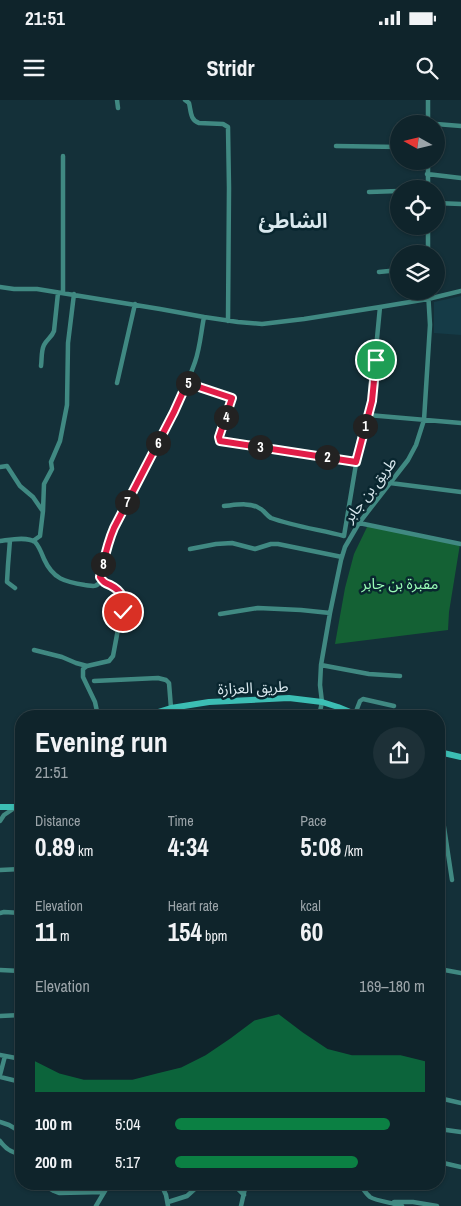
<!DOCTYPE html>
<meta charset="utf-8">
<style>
:root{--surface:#0f242b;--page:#1d3037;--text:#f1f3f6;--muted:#9ba4a9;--line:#2f4147;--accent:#0b8043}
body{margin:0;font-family:"Archivo Narrow","Noto Sans Arabic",sans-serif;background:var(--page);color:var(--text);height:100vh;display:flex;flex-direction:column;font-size:19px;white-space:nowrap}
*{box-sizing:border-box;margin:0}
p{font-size:16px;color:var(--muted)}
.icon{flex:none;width:28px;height:28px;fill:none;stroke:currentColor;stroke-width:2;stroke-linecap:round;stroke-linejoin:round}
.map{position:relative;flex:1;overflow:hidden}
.details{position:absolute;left:15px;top:610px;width:430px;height:480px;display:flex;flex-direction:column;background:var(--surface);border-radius:20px;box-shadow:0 1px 4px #0004,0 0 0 1px var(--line)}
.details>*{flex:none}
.needle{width:32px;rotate:278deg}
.controls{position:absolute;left:390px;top:15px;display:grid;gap:10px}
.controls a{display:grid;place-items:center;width:55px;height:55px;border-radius:50%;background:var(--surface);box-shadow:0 1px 4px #0004,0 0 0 1px var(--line);font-size:25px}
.pin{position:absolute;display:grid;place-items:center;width:42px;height:42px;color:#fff;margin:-21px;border:2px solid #fff;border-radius:50%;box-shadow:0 1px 5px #0007}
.km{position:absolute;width:25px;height:25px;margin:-12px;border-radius:50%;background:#222;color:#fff;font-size:14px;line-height:25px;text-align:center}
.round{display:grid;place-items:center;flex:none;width:52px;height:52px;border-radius:26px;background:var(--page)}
.overview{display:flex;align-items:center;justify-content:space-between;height:85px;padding:0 20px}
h1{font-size:28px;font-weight:700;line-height:38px}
.metrics{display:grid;grid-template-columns:repeat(3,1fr);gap:8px;height:85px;padding:5px 20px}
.metrics div{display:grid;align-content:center}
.metrics b{font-size:25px;font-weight:700}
.metrics small{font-size:14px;font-weight:400}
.metrics p{font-size:14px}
.chart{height:140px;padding:10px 20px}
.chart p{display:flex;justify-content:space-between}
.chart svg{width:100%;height:90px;margin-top:5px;fill:var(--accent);opacity:.7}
ul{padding:0 20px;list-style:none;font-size:16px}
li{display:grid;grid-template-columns:80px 60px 1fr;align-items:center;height:38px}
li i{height:12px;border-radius:6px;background:var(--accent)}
.status{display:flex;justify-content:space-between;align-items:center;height:35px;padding:0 25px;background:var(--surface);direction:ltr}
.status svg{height:14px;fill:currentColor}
header{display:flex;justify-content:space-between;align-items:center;height:65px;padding:0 20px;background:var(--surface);font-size:22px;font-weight:700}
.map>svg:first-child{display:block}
.built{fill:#153b47}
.green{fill:#146134}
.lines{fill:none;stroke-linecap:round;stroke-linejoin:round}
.street{stroke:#408982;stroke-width:4.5}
.secondary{stroke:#3cbeb4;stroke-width:6}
.route-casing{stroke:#fff;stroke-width:10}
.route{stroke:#e11d48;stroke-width:6}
.labels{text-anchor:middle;stroke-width:5;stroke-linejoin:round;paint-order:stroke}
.street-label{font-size:15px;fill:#d9e8ee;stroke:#09262f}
.park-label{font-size:15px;fill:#9afdb7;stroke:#09262f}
.district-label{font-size:20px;font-weight:bold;fill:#d9e8ee;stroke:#09262f}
</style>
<div class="status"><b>21:51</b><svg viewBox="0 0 49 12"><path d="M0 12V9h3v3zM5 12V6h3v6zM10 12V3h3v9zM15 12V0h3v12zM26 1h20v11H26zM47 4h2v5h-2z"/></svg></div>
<header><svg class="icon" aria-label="menu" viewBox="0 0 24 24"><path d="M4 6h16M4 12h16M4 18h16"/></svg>Stridr<svg class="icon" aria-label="search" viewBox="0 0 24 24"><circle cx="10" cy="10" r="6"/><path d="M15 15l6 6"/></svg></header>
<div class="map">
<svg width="461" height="1106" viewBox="0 0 461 1106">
<rect width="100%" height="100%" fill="#143039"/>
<path class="built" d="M461,196V235L434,233V202Z"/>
<path class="green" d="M368,425L460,444L449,512L448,530L335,544L345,488L354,454Z"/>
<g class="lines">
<path class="street" d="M117,0L118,8
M185,0L189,3C191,11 190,20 199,23L223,24L228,27L229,88L228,221
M428,24V0
M436,24L461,26
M336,46L399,47
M63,56V193
M428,61V89
M427,74L461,78
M369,92L399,91
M436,103L461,104
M428,126V154
M379,172L399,170
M0,187L14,189H37L160,209L204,217L238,222L262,224L304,219L380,207L428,199L461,191
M41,266C42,259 41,251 44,245C47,239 52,237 54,231L58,193
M117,283L135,204
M187,283L232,298L219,337L220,341L356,361
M368,315L461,323
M0,367L7,366L20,386L33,397L42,410
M390,383L461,392
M224,406C235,405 250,402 259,408C264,410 266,415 271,418C293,426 321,430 344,436
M359,423L461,444
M344,436L356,364L371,301L380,207
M10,440L8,465L7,482L15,488
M0,441C9,440 27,436 35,442C39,446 42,454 44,459C53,479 65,482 85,485C93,486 97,488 101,480
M33,441L40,436L43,411L44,384L52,369L51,362L60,341L67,305L68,243L74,194
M190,449L216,444L232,443L255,449L271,444H278L342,457
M220,514L258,508L301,510L330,513
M34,550L62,557L76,563L87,566
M321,565L369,574L400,576
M94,581L158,578L166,580L169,583L171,608
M355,614L360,601L363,599L394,606
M98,616L95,602L83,577V569L87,566L109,561L113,556L119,524L123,512L124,507L122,494L113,487L101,480L100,477C104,460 107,444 114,428C142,373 175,320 195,262C200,248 201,232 204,217
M319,616L322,602L320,585L321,565L330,513L341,460L345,447L359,423L408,360L416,345L424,320L430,225L428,191
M439,703L444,727L452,780
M0,721L4,715L16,707
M0,770L21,769
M0,813L4,812L21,813
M439,869L461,873
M0,870L21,871
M0,916L21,915
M0,955L21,959
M439,963L441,954
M0,975L5,956
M0,977L21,982
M439,998L461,1003
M0,1022L9,1025L21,1032
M439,1029L461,1032
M0,1041C3,1045 7,1049 11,1051C15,1053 18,1053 21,1056
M439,1062L461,1067
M42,1084L54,1091L59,1093L104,1092
M161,1084L166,1095L168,1106
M237,1084V1088L244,1095
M359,1084C363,1088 366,1094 370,1097C376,1101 394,1103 402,1106
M168,1102L187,1096L198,1086L202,1084
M394,1102H413L437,1106
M96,1106L109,1084
M241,1106L246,1084"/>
<path class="secondary" d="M145,616L171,608L209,602L289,598L322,602L338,607L360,616
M439,652L461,657
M0,707H16L21,706"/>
</g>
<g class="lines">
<defs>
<path id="route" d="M123,512C125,498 122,491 110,485C105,483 103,482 100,477C104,460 107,444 114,428L174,312L187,283L232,298L219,337L220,341L356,362L372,301L376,260"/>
</defs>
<use href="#route" class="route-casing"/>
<use href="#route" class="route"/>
</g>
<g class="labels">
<g class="street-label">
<text transform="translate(370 390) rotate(-53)" y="5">طريق بن جابر</text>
<text transform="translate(253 588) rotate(-2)" y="5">طريق العزازة</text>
</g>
<g class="park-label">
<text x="400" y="489">مقبرة بن جابر</text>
</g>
<g class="district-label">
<text x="293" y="128">الشاطئ</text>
</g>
</g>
</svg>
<div class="controls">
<a><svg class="needle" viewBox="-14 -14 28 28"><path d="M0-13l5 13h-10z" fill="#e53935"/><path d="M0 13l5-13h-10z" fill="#9ba4a9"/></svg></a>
<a><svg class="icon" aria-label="locate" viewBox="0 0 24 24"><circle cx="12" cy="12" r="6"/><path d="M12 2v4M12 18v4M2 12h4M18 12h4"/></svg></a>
<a><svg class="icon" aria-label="layers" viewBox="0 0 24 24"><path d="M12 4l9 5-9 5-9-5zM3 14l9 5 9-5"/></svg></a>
</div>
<div class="pin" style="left:376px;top:260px;background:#1e9e55"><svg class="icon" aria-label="arrive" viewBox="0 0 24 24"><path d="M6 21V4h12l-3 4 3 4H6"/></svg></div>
<div class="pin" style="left:123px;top:512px;background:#d93025"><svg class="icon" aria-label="check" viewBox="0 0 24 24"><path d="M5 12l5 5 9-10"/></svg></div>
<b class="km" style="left:365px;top:326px">1</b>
<b class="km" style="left:327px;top:357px">2</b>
<b class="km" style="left:260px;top:347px">3</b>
<b class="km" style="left:226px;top:317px">4</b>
<b class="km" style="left:188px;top:283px">5</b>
<b class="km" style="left:158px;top:343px">6</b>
<b class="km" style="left:127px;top:402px">7</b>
<b class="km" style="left:103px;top:464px">8</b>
<section class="details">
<div class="overview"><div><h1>Evening run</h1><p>21:51</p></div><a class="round"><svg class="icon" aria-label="share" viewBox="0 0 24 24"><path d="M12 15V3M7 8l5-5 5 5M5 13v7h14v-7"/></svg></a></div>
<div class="metrics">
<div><p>Distance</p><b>0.89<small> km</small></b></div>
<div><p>Time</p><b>4:34</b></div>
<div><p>Pace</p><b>5:08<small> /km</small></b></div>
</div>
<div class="metrics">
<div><p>Elevation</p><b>11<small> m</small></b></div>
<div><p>Heart rate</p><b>154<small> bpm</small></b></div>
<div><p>kcal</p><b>60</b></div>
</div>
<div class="chart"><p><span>Elevation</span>169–180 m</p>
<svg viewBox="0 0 160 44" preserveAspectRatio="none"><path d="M0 44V29L10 35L20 38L30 38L40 38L50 35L60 32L70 26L80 18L90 9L100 6L110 15L120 23L130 26L140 26L150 26L160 29V44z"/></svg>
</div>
<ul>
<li><b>100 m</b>5:04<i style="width:86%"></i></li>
<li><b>200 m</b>5:17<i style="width:73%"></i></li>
</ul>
</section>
</div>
